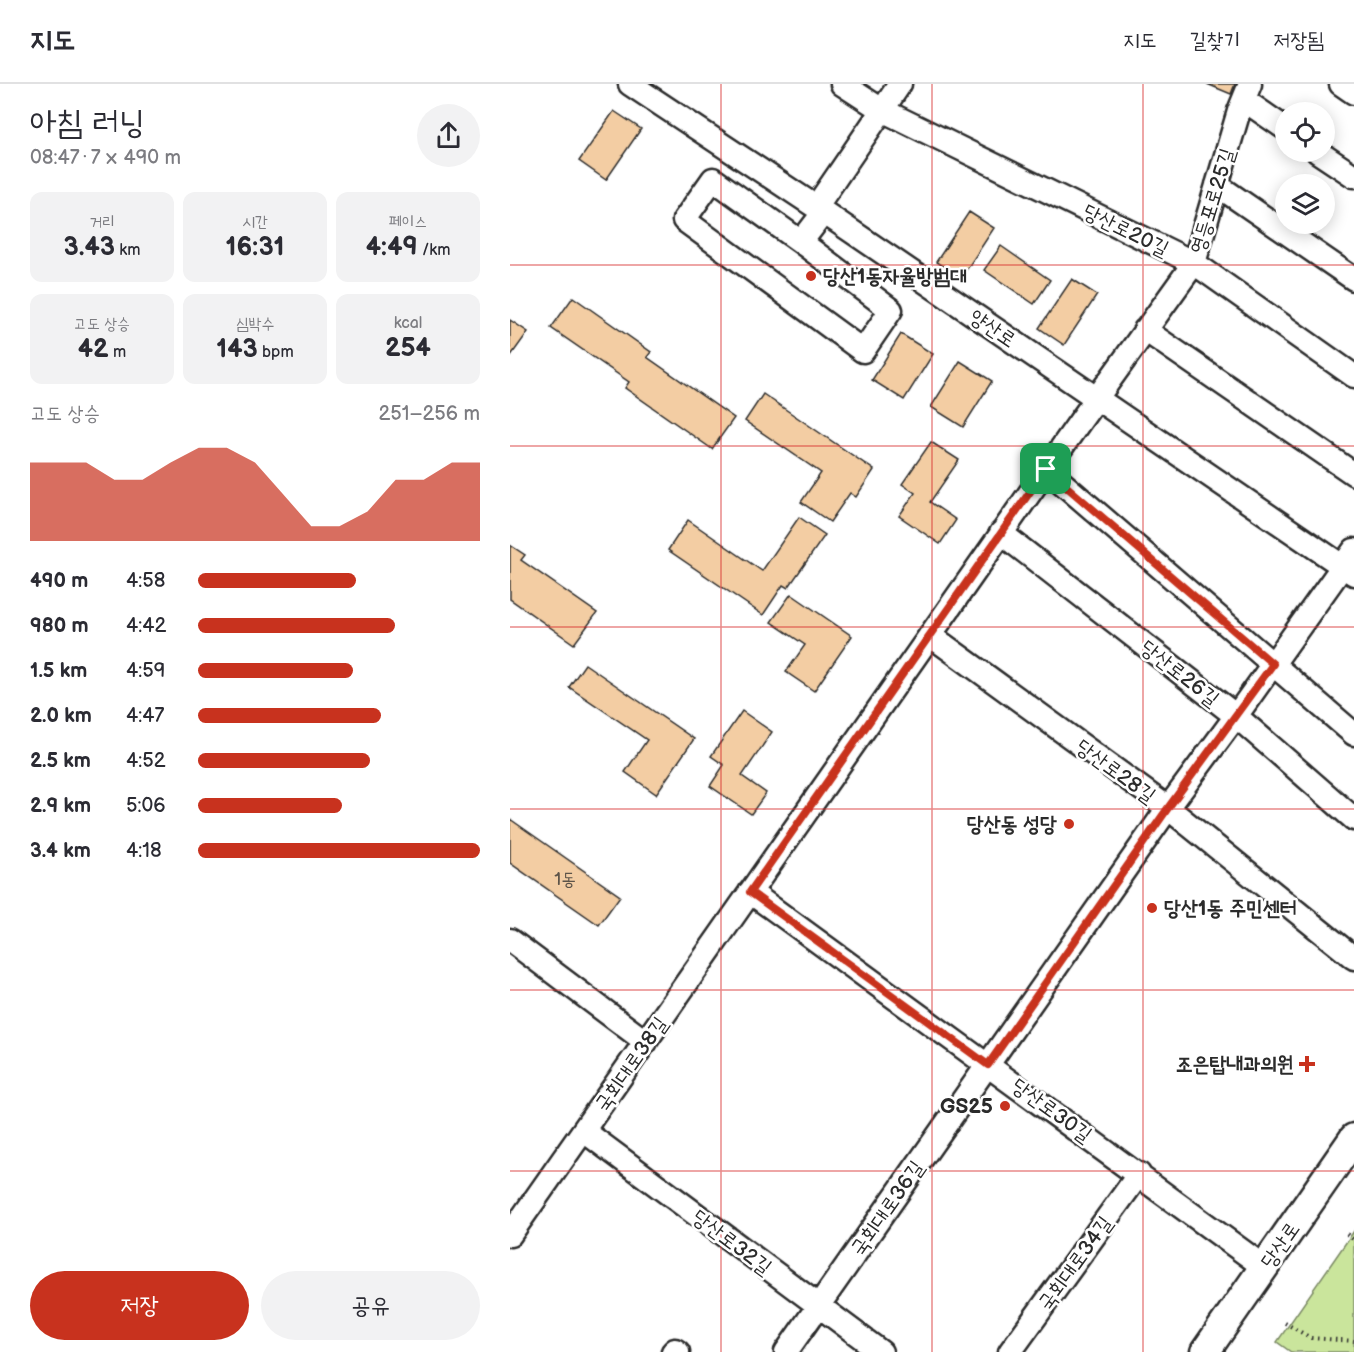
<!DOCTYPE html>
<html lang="ko">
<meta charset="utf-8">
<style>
:root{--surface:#fff;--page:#f2f2f3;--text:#2b2b33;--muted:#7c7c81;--line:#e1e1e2;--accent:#c8321e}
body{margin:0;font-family:"Balsamiq Sans","Poor Story",sans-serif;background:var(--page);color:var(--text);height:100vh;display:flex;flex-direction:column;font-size:22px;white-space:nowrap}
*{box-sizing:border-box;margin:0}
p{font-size:20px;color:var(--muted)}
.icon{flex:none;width:33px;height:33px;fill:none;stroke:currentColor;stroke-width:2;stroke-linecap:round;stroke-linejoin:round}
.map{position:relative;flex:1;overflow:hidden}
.details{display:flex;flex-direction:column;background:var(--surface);width:510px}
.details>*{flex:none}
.tools{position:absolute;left:765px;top:18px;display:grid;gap:12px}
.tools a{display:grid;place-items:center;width:60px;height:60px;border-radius:50%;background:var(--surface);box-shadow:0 3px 15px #0003;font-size:30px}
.pin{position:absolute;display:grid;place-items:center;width:51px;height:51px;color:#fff;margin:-26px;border-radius:12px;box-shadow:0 3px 9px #0006}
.round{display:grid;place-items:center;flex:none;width:63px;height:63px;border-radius:32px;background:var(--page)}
.overview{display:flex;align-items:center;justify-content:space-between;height:102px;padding:0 30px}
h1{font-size:33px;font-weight:600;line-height:45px}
.metrics{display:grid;grid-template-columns:repeat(3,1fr);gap:9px;height:102px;padding:6px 30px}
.metrics div{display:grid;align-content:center;border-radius:12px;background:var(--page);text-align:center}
.metrics b{font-size:26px;font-weight:600}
.metrics small{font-size:16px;font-weight:400}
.metrics p{font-size:16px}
.chart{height:168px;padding:12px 30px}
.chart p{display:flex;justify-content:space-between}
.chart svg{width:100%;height:108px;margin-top:6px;fill:var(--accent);opacity:.7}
.primary-button{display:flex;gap:12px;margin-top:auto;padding:12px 30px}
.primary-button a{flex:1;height:69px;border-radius:36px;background:var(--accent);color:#fff;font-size:24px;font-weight:600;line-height:69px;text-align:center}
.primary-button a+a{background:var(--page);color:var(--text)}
ul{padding:0 30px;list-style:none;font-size:20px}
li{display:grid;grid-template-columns:96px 72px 1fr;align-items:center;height:45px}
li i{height:15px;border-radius:8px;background:var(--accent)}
header{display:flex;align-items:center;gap:36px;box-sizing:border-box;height:84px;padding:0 30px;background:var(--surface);border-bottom:2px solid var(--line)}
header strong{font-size:28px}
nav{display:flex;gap:33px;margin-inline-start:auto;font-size:21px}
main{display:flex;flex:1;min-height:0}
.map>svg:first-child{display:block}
.green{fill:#cae59c;stroke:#7a8864;stroke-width:1.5}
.building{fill:#f3cda3;stroke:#2b2b2b;stroke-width:1.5}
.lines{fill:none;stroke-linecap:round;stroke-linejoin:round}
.minor-casing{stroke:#2b2b2b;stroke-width:27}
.major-casing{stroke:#2b2b2b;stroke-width:33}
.path{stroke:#2b2b2b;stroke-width:4;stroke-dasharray:1.5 4.5;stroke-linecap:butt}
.minor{stroke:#fff;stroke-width:22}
.major{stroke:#fff;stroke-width:28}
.route-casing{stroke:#fff;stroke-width:12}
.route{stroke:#c8321e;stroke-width:8}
.grid{fill:none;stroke:#d62828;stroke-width:1.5;stroke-opacity:0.55}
.poi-dot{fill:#c8321e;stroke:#fff;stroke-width:2}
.labels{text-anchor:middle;stroke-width:5;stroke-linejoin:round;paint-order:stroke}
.number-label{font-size:18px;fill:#5d5449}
.street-label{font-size:21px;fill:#2b2b2b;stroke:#fff}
.poi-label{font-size:21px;font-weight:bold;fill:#2b2b2b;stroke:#fff;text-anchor:end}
</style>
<header>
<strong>지도</strong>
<nav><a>지도</a><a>길찾기</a><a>저장됨</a></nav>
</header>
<main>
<section class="details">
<div class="overview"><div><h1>아침 러닝</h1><p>08:47 · 7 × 490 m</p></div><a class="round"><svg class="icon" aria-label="share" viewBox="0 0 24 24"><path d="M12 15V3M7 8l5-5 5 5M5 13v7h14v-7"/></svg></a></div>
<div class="metrics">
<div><p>거리</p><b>3.43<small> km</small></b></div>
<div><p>시간</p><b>16:31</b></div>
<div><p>페이스</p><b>4:49<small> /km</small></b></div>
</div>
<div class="metrics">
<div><p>고도 상승</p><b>42<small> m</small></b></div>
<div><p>심박수</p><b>143<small> bpm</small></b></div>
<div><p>kcal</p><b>254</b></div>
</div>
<div class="chart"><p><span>고도 상승</span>251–256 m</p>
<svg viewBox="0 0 160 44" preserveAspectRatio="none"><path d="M0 44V12L10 12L20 12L30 19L40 19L50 12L60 6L70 6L80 12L90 25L100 38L110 38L120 32L130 19L140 19L150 12L160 12V44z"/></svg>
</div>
<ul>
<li><b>490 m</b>4:58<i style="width:56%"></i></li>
<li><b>980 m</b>4:42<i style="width:70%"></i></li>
<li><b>1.5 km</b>4:59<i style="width:55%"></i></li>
<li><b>2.0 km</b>4:47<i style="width:65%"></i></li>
<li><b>2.5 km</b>4:52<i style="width:61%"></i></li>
<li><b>2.9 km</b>5:06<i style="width:51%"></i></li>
<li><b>3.4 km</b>4:18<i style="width:100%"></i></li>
</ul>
<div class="primary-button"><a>저장</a><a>공유</a></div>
</section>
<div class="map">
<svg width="844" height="1268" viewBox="0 0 844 1268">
<rect width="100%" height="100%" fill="#fff"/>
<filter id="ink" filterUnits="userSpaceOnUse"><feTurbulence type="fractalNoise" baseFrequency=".0167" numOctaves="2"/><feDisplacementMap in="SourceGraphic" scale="12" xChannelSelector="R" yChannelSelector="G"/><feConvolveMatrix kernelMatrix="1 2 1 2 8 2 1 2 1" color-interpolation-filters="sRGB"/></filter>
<g filter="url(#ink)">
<path class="green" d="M844,1147V1268H781L767,1258Z"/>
<path class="building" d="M697,0H725L721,10Z
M104,27L131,45L96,96L69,77Z
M459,128L484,144L451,194L426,178Z
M491,162L540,196L524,220L474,186Z
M562,195L587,211L554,261L529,244Z
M63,213L141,268L137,273L224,334L202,365L115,304L119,298L41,244Z
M0,236L18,248L0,273Z
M391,250L423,270L394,316L362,296Z
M450,277L482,297L453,343L421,323Z
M253,310L364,386L346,413L340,409L320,438L291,418L311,389L235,337Z
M421,358L449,376L420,418L446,436L430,460L389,432L405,409L392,400Z
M289,433L315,451L278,504L273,501L253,531L158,466L178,436L252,487Z
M0,461L15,471L11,476L87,529L64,560L0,515Z
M281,510L342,552L304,607L276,588L295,561L261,538Z
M75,580L184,655L146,710L115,688L137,656L59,603Z
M232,627L262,648L232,692L256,709L241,730L200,702L214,681L201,672Z
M0,735L110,812L89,841L0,779Z"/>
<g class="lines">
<defs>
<path id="minor" d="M120,0L306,123L844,490
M332,0L372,26L684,179L844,292
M831,0L844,9
M734,16L776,45
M808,68L844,92
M707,101L844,195
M306,123L390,0
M291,158L381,226L353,267L174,136L203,95L291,158L314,128
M635,246L844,390
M536,385L844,650
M491,449L726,632L844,735
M420,551L658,724L844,874
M240,808L754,1183
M0,856L136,958
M74,1047L371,1268
M0,1151L571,336L684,179L729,27L740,0
M163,1268L165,1266L168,1268
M276,1268L658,724L726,632L844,466
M500,1268L629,1090"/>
<path id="major" d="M695,1268L844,1054"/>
</defs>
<use href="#minor" class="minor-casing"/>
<use href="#major" class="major-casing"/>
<path class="path" d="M837,1150L844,1156
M775,1239L801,1254L844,1257"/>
<use href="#minor" class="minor"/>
<use href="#major" class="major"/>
</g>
</g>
<g class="lines" filter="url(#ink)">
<defs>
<path id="route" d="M536,385L763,580L658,724L478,981L240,808Z"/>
</defs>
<use href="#route" class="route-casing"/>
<use href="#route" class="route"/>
</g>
<path class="grid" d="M211,0V1268M422,0V1268M633,0V1268M0,181H844M0,362H844M0,543H844M0,725H844M0,906H844M0,1087H844"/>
<g class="poi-dot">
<circle cx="301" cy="192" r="6"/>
<circle cx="559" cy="740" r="6"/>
<circle cx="642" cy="824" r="6"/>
<path d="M794 971h6v6h6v6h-6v6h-6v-6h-6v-6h6z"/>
<circle cx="495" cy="1022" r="6"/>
</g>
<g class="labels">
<g class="number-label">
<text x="55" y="801">1동</text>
</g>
<g class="street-label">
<text transform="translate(702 117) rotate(-73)" y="7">영등포로25길</text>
<text transform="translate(616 146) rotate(26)" y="7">당산로20길</text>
<text transform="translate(483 244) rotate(34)" y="7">양산로</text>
<text transform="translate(670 589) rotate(38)" y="7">당산로26길</text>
<text transform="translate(606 687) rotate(36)" y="7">당산로28길</text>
<text transform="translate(121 980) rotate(-55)" y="7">국회대로38길</text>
<text transform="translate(542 1026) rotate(36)" y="7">당산로30길</text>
<text transform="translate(377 1124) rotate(-55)" y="7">국회대로36길</text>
<text transform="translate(222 1158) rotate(37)" y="7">당산로32길</text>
<text transform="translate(770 1161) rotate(-55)" y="7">당산로</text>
<text transform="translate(565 1179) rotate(-54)" y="7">국회대로34길</text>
</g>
<g class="poi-label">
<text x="313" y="199" text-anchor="start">당산1동자율방범대</text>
<text x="547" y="747">당산동 성당</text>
<text x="654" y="831" text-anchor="start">당산1동 주민센터</text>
<text x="784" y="987">조은탑내과의원</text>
<text x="483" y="1029">GS25</text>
</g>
</g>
</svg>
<div class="tools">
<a><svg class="icon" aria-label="locate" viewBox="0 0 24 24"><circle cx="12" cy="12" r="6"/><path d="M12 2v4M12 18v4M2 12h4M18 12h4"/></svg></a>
<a><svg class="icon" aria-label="layers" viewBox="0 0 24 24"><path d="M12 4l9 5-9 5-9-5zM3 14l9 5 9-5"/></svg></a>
</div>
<div class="pin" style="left:536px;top:385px;background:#1e9e55"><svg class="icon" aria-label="arrive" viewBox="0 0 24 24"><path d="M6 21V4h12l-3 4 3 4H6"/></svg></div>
</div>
</main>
